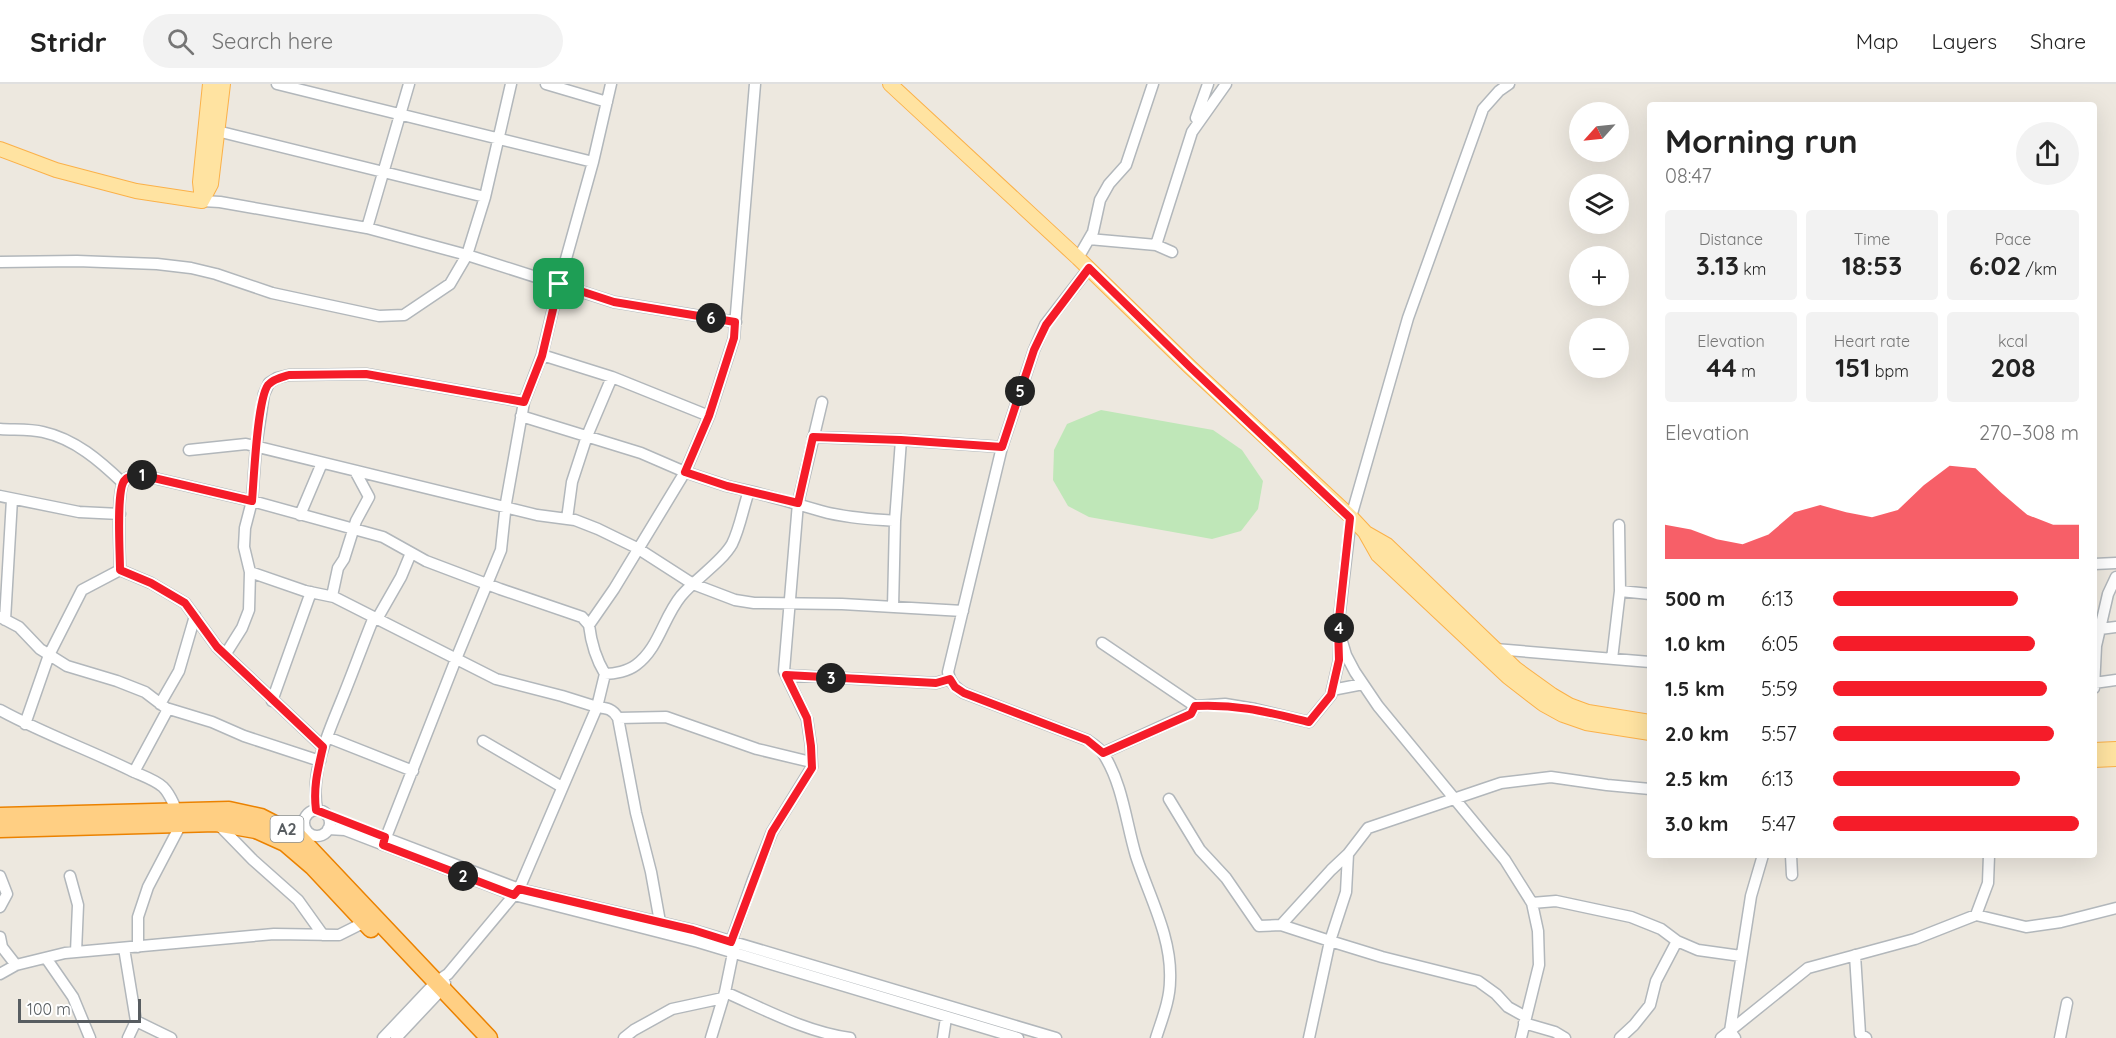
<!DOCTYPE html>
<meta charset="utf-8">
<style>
:root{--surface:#fff;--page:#f2f2f2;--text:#222;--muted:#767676;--line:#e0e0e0;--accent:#f51c29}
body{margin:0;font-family:Quicksand,sans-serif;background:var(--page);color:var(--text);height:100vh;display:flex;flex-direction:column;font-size:22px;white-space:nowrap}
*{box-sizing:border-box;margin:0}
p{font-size:20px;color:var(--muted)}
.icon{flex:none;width:33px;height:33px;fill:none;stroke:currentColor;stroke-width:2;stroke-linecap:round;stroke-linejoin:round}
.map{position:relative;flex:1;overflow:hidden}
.details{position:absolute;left:1647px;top:18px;width:450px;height:756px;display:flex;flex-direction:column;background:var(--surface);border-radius:6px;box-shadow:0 6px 24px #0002}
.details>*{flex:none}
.needle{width:39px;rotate:243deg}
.tools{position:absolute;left:1569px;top:18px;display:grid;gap:12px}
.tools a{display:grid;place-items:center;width:60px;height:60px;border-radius:50%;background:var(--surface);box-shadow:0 6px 24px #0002;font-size:30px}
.scale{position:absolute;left:18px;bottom:15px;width:123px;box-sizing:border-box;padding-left:6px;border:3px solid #585d61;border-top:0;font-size:16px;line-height:21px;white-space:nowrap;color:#585d61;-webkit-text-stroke:4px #fff;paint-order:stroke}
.pin{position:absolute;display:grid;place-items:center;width:51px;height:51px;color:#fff;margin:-26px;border-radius:12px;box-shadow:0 3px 9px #0006}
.km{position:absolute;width:30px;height:30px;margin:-15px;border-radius:50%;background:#222;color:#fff;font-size:16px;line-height:30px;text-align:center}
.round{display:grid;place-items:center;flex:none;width:63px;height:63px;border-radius:32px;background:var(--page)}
.summary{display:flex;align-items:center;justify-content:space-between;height:102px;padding:0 18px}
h1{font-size:33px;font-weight:700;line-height:45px}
.figures{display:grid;grid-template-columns:repeat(3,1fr);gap:9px;height:102px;padding:6px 18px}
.figures div{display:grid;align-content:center;border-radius:6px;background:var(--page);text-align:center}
.figures b{font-size:26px;font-weight:700}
.figures small{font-size:16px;font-weight:400}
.figures p{font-size:16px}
.chart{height:168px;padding:12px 18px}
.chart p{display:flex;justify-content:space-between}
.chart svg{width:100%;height:108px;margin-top:6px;fill:var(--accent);opacity:.7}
ul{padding:0 18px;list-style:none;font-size:20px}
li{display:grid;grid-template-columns:96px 72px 1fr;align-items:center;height:45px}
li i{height:15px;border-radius:8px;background:var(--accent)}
header{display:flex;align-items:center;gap:36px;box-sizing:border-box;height:84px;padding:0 30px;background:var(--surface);border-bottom:2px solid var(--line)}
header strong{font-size:28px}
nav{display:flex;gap:33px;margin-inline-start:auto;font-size:21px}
.search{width:420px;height:54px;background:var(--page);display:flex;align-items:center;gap:15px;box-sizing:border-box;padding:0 21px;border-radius:33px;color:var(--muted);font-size:22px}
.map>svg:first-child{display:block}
.green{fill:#bfe7b8}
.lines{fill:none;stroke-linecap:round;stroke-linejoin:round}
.minor-casing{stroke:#b2b7bb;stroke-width:13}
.major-casing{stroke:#fbb149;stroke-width:16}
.highway-casing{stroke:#eb8200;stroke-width:19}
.minor{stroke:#fff;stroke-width:10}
.major{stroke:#ffe3a1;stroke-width:14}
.highway{stroke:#ffcf83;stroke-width:16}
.route-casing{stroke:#fff;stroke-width:12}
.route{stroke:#f51c29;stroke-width:8}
.labels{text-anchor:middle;stroke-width:6;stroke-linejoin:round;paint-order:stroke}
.shield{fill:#fff;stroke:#8a8e90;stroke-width:1.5}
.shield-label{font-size:16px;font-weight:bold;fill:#585d61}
</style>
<header>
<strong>Stridr</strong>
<div class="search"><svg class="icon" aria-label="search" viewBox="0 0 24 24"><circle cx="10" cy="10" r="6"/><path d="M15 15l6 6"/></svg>Search here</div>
<nav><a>Map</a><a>Layers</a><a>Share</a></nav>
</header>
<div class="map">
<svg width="2116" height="954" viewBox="0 0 2116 954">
<rect width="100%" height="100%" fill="#ede8df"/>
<path class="green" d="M1101,326L1213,346L1242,366L1263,397L1258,425L1241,447L1212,455L1089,433L1068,422L1053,396L1054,366L1067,340Z"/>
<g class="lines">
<defs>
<path id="minor" d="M277,0L593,78
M511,0L485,113L467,171L614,218L736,238
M546,0L607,18
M1509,0L1499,7L1483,25L1408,234L1351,433L1338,544L1346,571L1355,588L1378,622L1505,776L1532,819L1538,847L1539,881L1521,954
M1196,34L1208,0
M217,47L485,113
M367,144L409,0
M1089,155L1156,161L1172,168
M1156,161L1192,48L1226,0
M1078,174L1093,148L1100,116L1109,100L1126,81L1153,0
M0,178L77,177L157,180L191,184L216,190L272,209L379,232L404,231L450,200L467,171L367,144L220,118L202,117
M1089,184L1045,241L1034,266L1002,363L948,588C950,599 955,603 964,609L1087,656C1093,660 1100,664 1104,671C1123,701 1126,739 1136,772C1149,812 1172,853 1170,896C1170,916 1162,935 1156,954
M542,271L612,293L709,332
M521,332L641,369L685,388L709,332L734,254L755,0
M0,345C14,346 30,345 43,348C75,355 100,377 123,399
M813,353L901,356L1002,363
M189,366L246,360L537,431L575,436L598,445L637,464L693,500L735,516L754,519L842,520L963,527
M749,407C773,413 797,420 821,427C845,434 871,435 895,437
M0,412L79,428L120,430
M300,431L322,379
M567,435L572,398L587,352L612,293
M2094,480L2116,479
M250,488L305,507L334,513L496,595L562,612L597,623L605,590
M1620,507L1650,510
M332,512L338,484L344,475L356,437L369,413L355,387
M893,523L895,437L901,356
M0,533L19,543L40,565L67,582L117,597L145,608L166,624L212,638L244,652L320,677
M377,535L401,493L411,469
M5,536L12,415
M2100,545L2116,543
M1102,559L1195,622L1225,620L1255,625L1309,638L1331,611L1339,576V560
M1493,568L1495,565L1650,578
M225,571L242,544L249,526L250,488L244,463L245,444L252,417L256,363L264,310L269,299L277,294L289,291L366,290L524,318
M1612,575L1620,507L1619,441
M786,591L936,599L949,595
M2094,599L2116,596
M2094,604L2096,562L2108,510L2116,493
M1332,606L1363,600
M272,617L311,508
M160,620L179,587L195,532
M0,626C42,649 87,665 130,686C140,691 154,695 163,703C172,712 177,728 181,740L148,803L138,833V863
M618,634L666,633L757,665L811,678
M25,640L49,571L82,506L120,486
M327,653L413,687
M483,657L562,703
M323,663L217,563L185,519L151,499L120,486C120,469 116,408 124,397C128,391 135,392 141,391L252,417L383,453L426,477L500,505L582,533L589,541L614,505L685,388L727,402L749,407C743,424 740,444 732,460C722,478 695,495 681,512C663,534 659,564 636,581C628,587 615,590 605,590C596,575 591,558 589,541
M1103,669L1191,629L1195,622
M134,688L168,625
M1169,715L1200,766L1226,794L1259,842L1281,841
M304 739a13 13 0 1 1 26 0a13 13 0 1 1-26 0Z
M317,726C310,687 328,650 342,615C353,588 363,560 374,533
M328,732L519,805L693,846L1056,954
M217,739L253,776L298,816L323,851
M328,745L345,746L514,811L698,858L1018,954
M383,761L456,575L501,466L506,419L524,318L542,271L559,200L593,78L611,0
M1348,770L1331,786L1281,841L1330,857L1346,808L1348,770L1368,744L1501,699L1551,693L1607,701L1650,705
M1791,771L1792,791
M0,792L7,810L0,823
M70,792L78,821L76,868
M1532,819L1556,817L1631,833L1661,845L1677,857
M1976,831L2026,843L2061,838L2116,824
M0,853L2,863L16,881
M124,864L136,937L171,954
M1855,871L1860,950L1866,954
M46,874L73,913L90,954
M0,890L16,881L65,869L274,850L339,851L365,838
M725,908C766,926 806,948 850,954
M1524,939L1555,948L1565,954
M128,954L136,937
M383,954L436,898L448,890L519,805L597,623C607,624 613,625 618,634L636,729L651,788L660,838
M396,954L442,905L445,899
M624,954L634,946L672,925L723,914
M711,954L725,908L733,869L731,858L753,796L772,748L812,683L811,662L807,635L784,587L798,419L822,318
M943,954L946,934
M1309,954L1330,857L1382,873L1478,897L1496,910L1508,923L1526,933
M1620,954L1634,941L1650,921L1656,897L1677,857L1698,866L1741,872
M1721,954L1808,884L1915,855L1976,831L1988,799L1989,771
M1735,954L1730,947L1751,812L1763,771
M2060,954L2067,919"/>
<path id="major" d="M890,0L1078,174L1190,283L1351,433L1365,448L1378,471L1508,593L1543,620L1563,631L1586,639L1650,649
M0,65L56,86L136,107L202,117
M202,117L211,100L223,0
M202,117L200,98L210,0
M1366,449L1387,461L1516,585L1552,611L1569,621L1588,628L1650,638
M2094,666L2116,665
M2094,676L2116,675"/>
<path id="highway" d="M0,732L229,726L261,733L298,752L489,954
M0,745L216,739L256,746L285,759L313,783L371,845"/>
</defs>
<use href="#minor" class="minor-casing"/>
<use href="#major" class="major-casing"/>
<use href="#highway" class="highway-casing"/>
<use href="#minor" class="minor"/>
<use href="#major" class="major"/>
<use href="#highway" class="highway"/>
</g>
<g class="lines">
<defs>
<path id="route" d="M1089,184L1190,283L1350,434L1338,544L1339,576L1331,611L1309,638C1267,628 1239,620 1195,622L1191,630L1103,669L1087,656L964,609L955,603L950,595L936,599L786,591L807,634L811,662L812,684L772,748L731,858L693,846L519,805L514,811L383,761L385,753L316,726C313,703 318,685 323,663L217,563L185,519L151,499L120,486C120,469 116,409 124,397C128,391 135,392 141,391L252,417C254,395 257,316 268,301C273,295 282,293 289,291L366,290L524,318L542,272L559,200L614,218L735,238L734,254L709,332L685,388L727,402L798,419L813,353L901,356L1002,363L1034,266L1046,241Z"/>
</defs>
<use href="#route" class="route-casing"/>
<use href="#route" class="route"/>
</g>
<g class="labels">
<rect class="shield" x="270.5" y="732" width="33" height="26" rx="4.5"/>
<g class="shield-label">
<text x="287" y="751">A2</text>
</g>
</g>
</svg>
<div class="tools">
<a><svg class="needle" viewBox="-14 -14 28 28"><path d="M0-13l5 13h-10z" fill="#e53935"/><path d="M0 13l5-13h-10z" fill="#767676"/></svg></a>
<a><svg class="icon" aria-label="layers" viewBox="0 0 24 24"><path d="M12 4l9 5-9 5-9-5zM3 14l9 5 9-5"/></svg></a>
<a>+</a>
<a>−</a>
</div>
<div class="scale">100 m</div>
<div class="pin" style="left:559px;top:200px;background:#1e9e55"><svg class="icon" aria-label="arrive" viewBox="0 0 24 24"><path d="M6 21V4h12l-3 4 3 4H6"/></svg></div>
<b class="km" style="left:142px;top:391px">1</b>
<b class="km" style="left:463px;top:792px">2</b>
<b class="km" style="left:831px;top:594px">3</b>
<b class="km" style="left:1339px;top:544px">4</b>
<b class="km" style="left:1020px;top:307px">5</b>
<b class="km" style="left:711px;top:234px">6</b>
<section class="details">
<div class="summary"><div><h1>Morning run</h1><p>08:47</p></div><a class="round"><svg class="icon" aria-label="share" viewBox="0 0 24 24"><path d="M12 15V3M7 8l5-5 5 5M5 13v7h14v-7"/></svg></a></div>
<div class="figures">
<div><p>Distance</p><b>3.13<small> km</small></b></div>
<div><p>Time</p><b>18:53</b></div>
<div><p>Pace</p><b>6:02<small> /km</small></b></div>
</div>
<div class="figures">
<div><p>Elevation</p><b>44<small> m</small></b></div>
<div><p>Heart rate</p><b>151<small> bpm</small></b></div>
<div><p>kcal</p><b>208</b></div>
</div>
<div class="chart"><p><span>Elevation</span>270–308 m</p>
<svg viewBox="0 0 160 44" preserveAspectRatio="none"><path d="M0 44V30L10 32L20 36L30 38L40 34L50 25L60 22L70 25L80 27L90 24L100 14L110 6L120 7L130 17L140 26L150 30L160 30V44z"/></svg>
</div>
<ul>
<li><b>500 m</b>6:13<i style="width:75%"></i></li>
<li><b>1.0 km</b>6:05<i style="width:82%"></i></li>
<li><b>1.5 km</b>5:59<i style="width:87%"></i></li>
<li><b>2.0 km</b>5:57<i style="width:90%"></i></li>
<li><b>2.5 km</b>6:13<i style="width:76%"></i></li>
<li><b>3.0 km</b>5:47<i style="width:100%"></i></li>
</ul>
</section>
</div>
